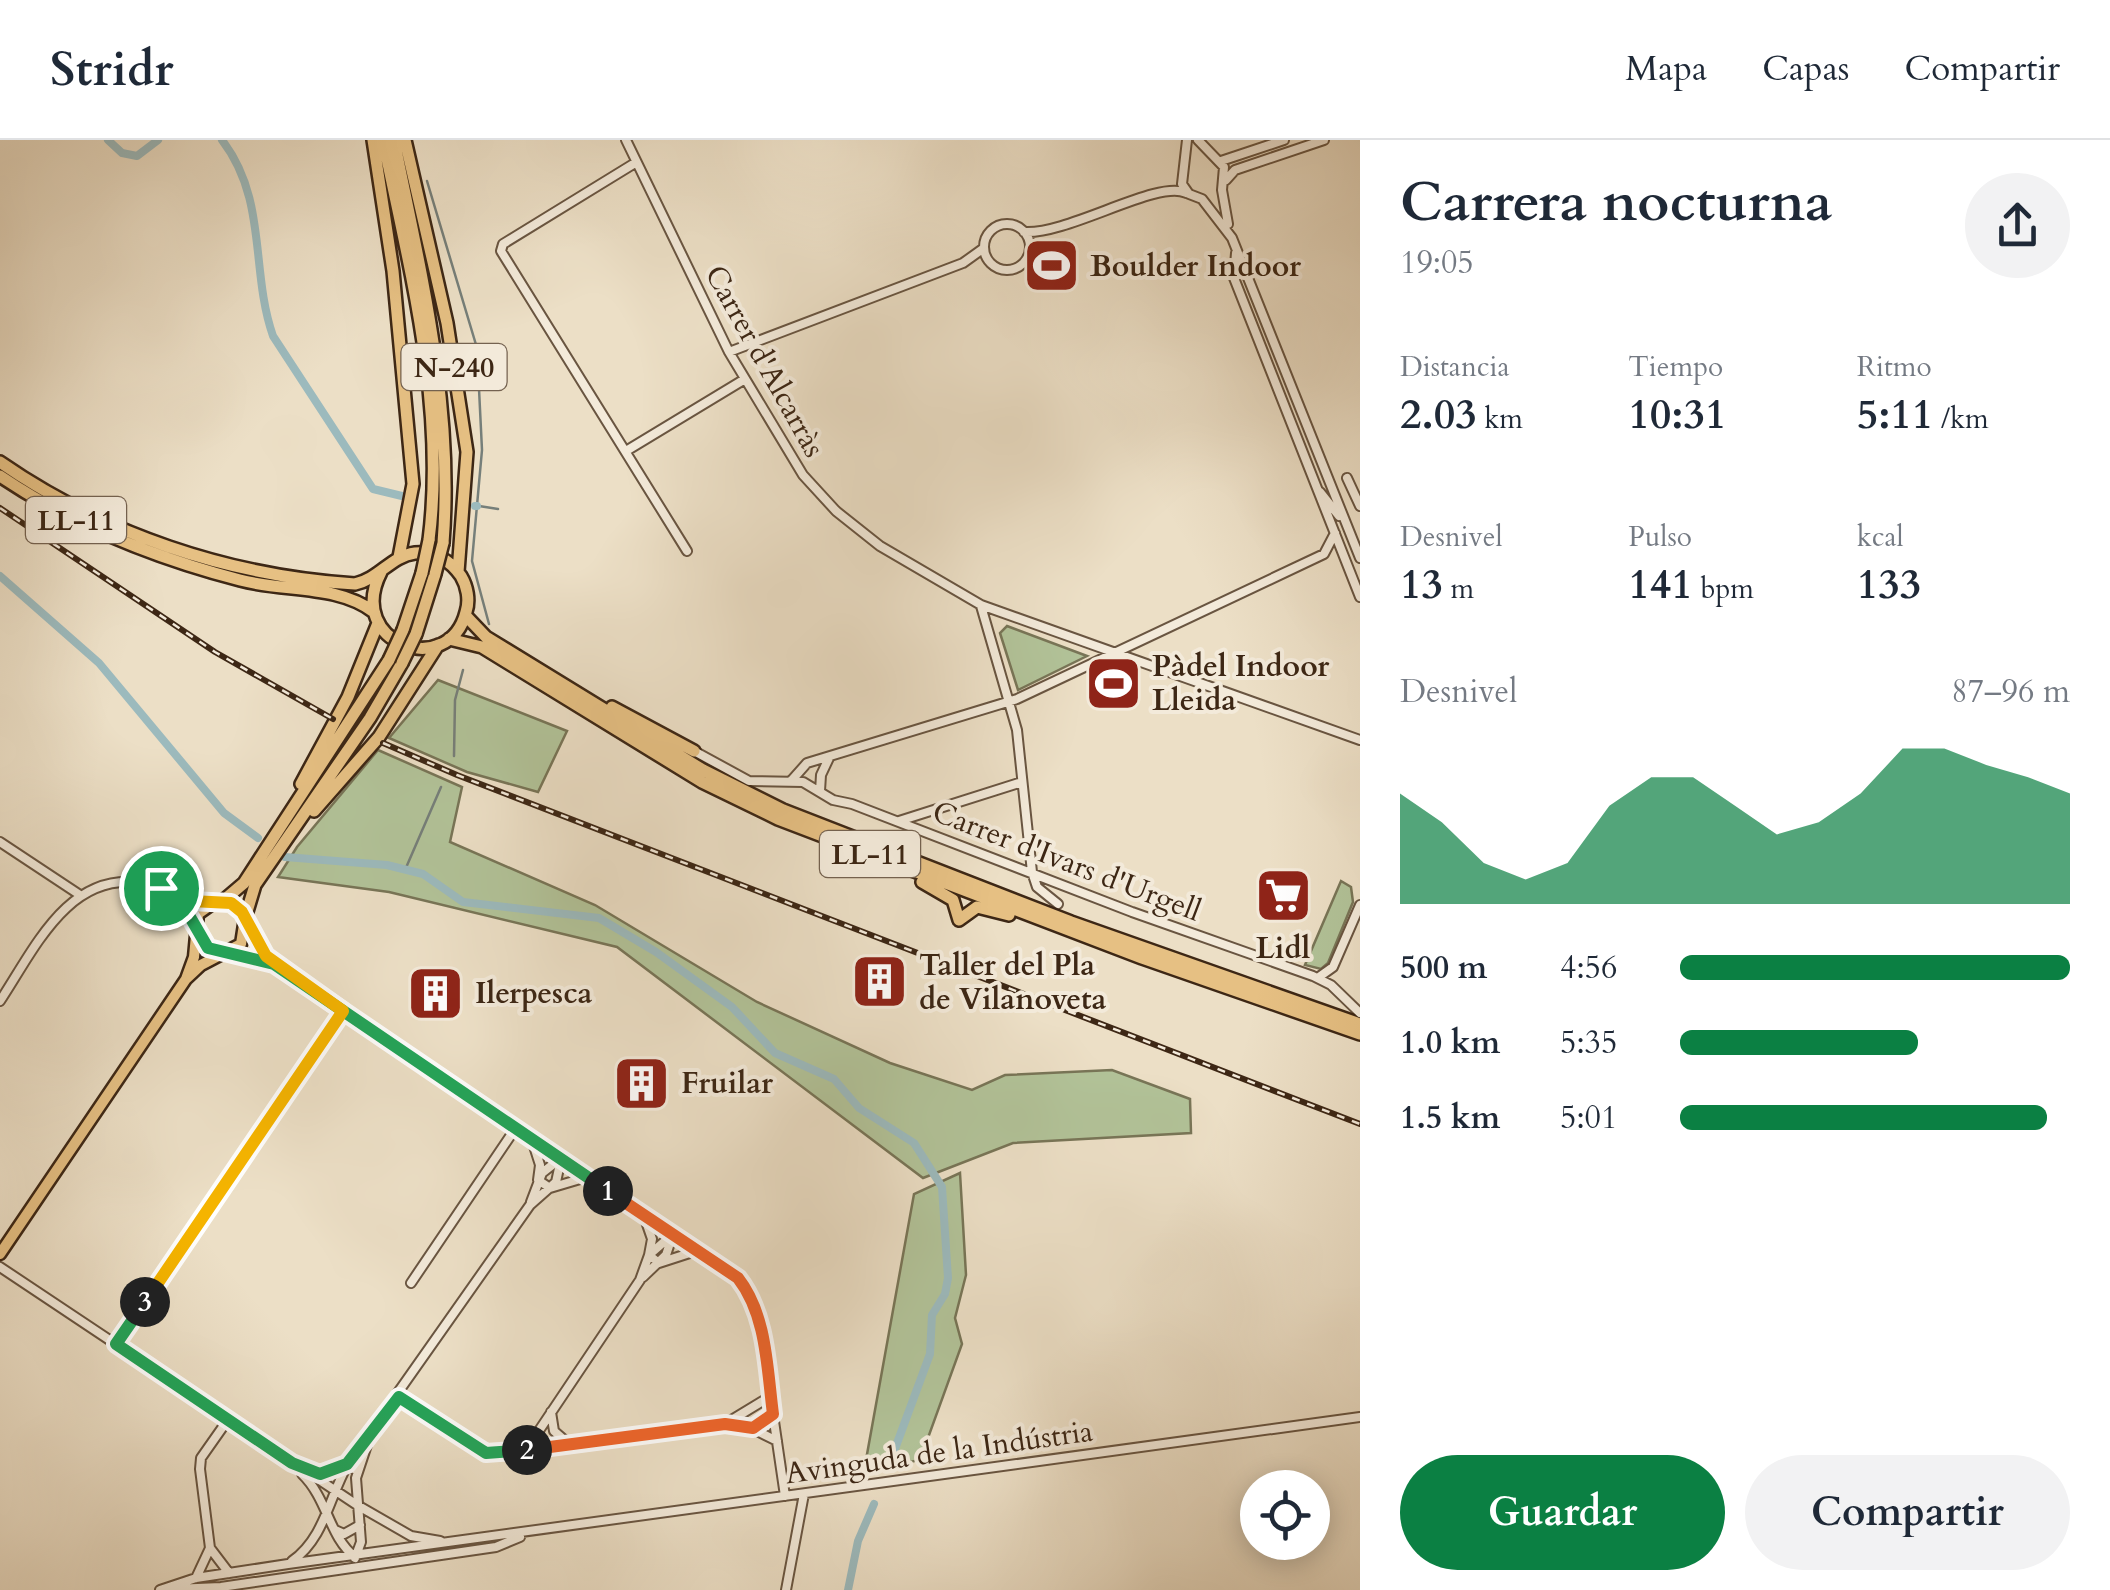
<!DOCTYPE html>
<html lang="es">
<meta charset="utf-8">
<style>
:root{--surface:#fff;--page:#f2f2f3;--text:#1f2937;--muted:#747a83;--line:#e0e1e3;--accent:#0b8043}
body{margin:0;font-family:Cardo,serif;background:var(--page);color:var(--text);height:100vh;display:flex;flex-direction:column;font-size:38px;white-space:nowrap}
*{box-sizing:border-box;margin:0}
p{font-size:32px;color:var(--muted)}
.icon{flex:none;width:55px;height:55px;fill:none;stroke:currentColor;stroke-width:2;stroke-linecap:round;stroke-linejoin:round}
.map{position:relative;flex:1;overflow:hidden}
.side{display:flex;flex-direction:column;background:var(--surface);width:750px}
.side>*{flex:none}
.tools{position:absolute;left:1240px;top:1330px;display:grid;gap:20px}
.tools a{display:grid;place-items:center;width:90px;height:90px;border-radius:50%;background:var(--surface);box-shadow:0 5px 25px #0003;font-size:50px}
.pin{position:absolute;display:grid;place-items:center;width:85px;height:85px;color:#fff;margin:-42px;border:5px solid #fff;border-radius:50%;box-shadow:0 2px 10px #0007}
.km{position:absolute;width:50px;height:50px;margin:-25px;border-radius:50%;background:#222;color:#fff;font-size:28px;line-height:50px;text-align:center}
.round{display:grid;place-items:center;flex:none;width:105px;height:105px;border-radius:52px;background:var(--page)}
.summary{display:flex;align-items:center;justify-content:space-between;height:170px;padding:0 40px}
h1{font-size:55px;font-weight:700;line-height:75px}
.figures{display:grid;grid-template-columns:repeat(3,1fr);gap:15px;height:170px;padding:10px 40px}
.figures div{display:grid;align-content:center}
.figures b{font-size:42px;font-weight:700}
.figures small{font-size:28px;font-weight:400}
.figures p{font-size:28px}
.chart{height:280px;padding:20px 40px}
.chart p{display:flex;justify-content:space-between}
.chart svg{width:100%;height:180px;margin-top:10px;fill:var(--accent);opacity:.7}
.action{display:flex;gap:20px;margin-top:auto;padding:20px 40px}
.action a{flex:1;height:115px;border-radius:60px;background:var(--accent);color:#fff;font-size:40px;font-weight:700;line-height:115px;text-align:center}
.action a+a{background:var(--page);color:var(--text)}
ul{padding:0 40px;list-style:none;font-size:32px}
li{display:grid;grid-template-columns:160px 120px 1fr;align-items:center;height:75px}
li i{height:25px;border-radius:12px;background:var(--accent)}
header{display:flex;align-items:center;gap:60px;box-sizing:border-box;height:140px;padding:0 50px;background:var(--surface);border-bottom:2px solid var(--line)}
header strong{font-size:48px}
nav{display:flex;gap:55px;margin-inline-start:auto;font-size:35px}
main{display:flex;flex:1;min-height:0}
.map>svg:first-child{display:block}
.green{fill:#b2c399;stroke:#787557;stroke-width:2.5}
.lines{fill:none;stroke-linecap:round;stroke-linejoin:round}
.stream{stroke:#767f7a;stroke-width:2.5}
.canal{stroke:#9cbabd;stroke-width:8}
.minor-casing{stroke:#695541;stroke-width:12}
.major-casing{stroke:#3d2715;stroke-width:15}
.highway-casing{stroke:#3d2715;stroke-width:16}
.minor{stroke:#f3eada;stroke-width:8}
.major{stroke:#e6c083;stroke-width:10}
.highway{stroke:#e6c083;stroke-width:11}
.rail-casing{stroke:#3d2715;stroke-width:6}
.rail{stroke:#f3eada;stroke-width:2.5;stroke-dasharray:8;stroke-linecap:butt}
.highway-bridge-casing{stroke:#3d2715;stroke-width:16;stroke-linecap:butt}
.highway-bridge{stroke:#e6c083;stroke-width:11}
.split-1-casing{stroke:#fff;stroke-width:20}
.split-2-casing{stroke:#fff;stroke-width:20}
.split-3-casing{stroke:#fff;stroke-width:20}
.split-4-casing{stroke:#fff;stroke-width:20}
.split-1{stroke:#22a559;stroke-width:12}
.split-2{stroke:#f0652b;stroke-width:12}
.split-3{stroke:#22a559;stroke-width:12}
.split-4{stroke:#f5b400;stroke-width:12}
.labels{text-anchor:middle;stroke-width:8;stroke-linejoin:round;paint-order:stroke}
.shield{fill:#f3eada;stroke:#746250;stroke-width:2.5}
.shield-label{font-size:28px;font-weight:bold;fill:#3d2715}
.poi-label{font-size:30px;font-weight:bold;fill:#3d2715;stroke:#f3eada;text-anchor:start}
.street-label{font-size:30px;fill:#3d2715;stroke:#f3eada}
</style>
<header>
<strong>Stridr</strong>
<nav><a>Mapa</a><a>Capas</a><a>Compartir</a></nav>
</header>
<main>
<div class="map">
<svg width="1360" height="1450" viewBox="0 0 1360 1450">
<rect width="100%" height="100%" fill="#ecdfc6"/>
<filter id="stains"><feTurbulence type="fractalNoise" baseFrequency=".002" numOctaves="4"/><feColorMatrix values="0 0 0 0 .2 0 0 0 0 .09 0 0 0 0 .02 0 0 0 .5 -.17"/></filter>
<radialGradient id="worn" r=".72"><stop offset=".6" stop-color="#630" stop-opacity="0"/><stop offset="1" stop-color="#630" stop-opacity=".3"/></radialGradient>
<path class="green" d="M1007,486L1087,516L1018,550L1000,493Z
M438,540L567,591L538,652L467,632L389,598Z
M378,610L462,647L450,702L595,765L757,862L890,923L972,950L1005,935L1112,930L1190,959L1191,993L1013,1003L923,1038L617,807L389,752L278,737L297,707Z
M1341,741L1351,747L1353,762L1328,823L1321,829L1305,825Z
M960,1033L966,1135L955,1178L962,1204L920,1320L864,1331L914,1054Z"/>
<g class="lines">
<path class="stream" d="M427,41L477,208L482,310L472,421L489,484
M479,366L498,369
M454,616L455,560L463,530
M405,730L441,647"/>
<path class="canal" d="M108,0L122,13L137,16L158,0
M222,0C268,60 250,130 273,196L373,349L402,356
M475,366H477
M0,436L99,523L224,673L258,698
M285,717L387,725L423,734L463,762L599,778L656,812L732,867L775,913L834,939L859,968L914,1003L942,1047L948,1138L945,1154L932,1175L930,1214L889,1325
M848,1450L858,1401L874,1364"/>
<defs>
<path id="minor" d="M626,0L729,212L803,335L836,371L880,406L981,465L1360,600
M1187,0L1182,44L1189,54L1202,59L1232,98L1360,418
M1198,0L1224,27L1222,50L1228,84
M1221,21L1284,0
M635,23L503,104L501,111L687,411
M1226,40L1235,30L1324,0
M984 107a23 23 0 1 1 46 0a23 23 0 1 1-46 0Z
M1024,92C1068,95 1158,39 1186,53
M1236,113L1234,138L1360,457
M729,212L963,123L984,108
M626,311L745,239
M1347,338L1360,366
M1320,352L1339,376
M981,466L1017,590L1032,732L1037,747L1058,764
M694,611L749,641L803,642L833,660L852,664L1132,772L1313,836L1331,845L1360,873
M791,641L807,623L1017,559L1324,414L1335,393
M820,651L821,635L829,618
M899,681L1022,642
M0,702L80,755
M172,758L195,785
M246,786L274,824L737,1138L750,1153L759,1179L785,1356
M232,811L271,823
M1319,837L1333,827L1360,765
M0,861C34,810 68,731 142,743C166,747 186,760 210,764
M532,1000L540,1025L538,1040L550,1048L587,1037
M531,1062L542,1033L561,1018
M643,1073L652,1099L649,1115L659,1123L696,1111
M0,1127L357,1365L411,1396L440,1401
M643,1137L666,1115L673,1094
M411,1143L515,989
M116,1204L343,871
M399,1257L477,1309L496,1315L725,1284L753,1289L777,1301
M551,1272L554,1291L569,1304
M227,1281L201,1318L200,1329L210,1408L229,1433
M725,1284L771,1256
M526,1310L640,1140L649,1115L673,1094
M310,1330L329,1333L347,1325L358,1331
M302,1334C328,1359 329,1397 355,1417
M335,1390L344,1394L360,1385
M355,1418L361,1402L356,1338L367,1305
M292,1421C325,1398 329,1356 349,1322L530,1065L556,1042L561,1019
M196,1438L210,1408
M174,1449L221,1447L496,1407L520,1397
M160,1450L196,1438L288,1424L1360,1277
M786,1450L804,1354"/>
<path id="major" d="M0,1114L186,839L201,825L241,804L245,778L231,763L215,762L198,774L194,817L186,839"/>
<path id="highway" d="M373,0L393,131L413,344L399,417
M383,0C410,130 446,267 429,400
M394,0C421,134 454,266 443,403
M405,0L447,183L467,312L458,432
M0,322C104,394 229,436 355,444C379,439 391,416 415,413C434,411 450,420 461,436C467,446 470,460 466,472C449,540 344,504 381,432
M0,336C74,386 155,418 240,440C284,452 337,444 374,472
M466,476L486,497L703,630L783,670L1071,782L1360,884
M403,490L422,433
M416,494L435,434
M449,499L482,507L702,642L778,679L1142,818L1360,894
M612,567L694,611
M301,644L348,557L378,483
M314,671L379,597L438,505
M922,742L953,760L959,780
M224,760L244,743L389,520
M245,778L255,745L370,578L402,523
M959,780L977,767L1009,775"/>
</defs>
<use href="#minor" class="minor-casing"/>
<use href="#major" class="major-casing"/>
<use href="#highway" class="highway-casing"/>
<use href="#minor" class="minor"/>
<use href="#major" class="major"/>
<use href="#highway" class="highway"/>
<defs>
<path id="rail" d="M0,368L215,512L333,579
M383,603L457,635L1360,984"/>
</defs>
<use href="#rail" class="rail-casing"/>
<use href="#rail" class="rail"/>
<defs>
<path id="highway-bridge" d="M422,433L429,400
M435,434L443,403
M389,520L403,490
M402,523L416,494"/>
</defs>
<use href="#highway-bridge" class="highway-bridge-casing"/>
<use href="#highway-bridge" class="highway-bridge"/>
</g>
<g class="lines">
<defs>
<path id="split-1" d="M161,748L190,777L208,808L274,824L608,1051"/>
<path id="split-2" d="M527,1310L725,1284L753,1288L773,1274C767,1229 767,1175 738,1138L608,1051"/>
<path id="split-3" d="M145,1162L116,1204L292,1323L320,1334L347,1324L399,1257L486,1313L527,1310"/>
<path id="split-4" d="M145,1162L343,871L266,816L242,772L231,763L191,761L161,748"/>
</defs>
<use href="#split-1" class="split-1-casing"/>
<use href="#split-2" class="split-2-casing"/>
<use href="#split-3" class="split-3-casing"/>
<use href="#split-4" class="split-4-casing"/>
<use href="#split-1" class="split-1"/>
<use href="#split-2" class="split-2"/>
<use href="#split-3" class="split-3"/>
<use href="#split-4" class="split-4"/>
</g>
<defs>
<symbol id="stadium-square" viewBox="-11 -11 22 22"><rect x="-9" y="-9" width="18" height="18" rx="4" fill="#8f2418" stroke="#f3eada"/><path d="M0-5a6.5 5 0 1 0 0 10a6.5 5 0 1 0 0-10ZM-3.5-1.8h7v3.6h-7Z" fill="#fff"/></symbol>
<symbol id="supermarket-square" viewBox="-11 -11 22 22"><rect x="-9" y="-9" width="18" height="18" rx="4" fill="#8f2418" stroke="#f3eada"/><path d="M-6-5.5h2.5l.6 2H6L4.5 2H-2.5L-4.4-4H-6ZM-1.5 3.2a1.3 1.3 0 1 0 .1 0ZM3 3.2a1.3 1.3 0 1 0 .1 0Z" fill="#fff"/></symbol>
<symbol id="building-square" viewBox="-11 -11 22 22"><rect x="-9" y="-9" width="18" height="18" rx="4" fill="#8f2418" stroke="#f3eada"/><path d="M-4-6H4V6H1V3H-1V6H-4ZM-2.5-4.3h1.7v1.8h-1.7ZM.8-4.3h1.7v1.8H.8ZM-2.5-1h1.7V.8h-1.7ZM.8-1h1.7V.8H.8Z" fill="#fff"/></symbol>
</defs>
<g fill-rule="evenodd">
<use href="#stadium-square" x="1020" y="94" width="63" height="63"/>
<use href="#stadium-square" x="1082" y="512" width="63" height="63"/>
<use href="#supermarket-square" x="1252" y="724" width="63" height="63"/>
<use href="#building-square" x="848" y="810" width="63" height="63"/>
<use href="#building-square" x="404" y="822" width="63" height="63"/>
<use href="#building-square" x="610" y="912" width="63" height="63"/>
</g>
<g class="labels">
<g class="shield">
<rect x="401.5" y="204" width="105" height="46" rx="8"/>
<rect x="26" y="357" width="100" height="46" rx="8"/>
<rect x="820" y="691" width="100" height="46" rx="8"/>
</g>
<g class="shield-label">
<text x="454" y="237">N-240</text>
<text x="76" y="390">LL-11</text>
<text x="870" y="724">LL-11</text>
</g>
<g class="poi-label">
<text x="1090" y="136">Boulder Indoor</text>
<text x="1152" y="536">Pàdel Indoor<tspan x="1152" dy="34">Lleida</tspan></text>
<text x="1283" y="818" text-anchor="middle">Lidl</text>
<text x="919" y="835">Taller del Pla<tspan x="919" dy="34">de Vilanoveta</tspan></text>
<text x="475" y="863">Ilerpesca</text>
<text x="681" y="953">Fruilar</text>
</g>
<g class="street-label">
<text transform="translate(765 221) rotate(61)" y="10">Carrer d'Alcarràs</text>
<text transform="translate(1067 721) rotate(21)" y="10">Carrer d'Ivars d'Urgell</text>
<text transform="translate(939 1312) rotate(-8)" y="10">Avinguda de la Indústria</text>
</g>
</g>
<rect width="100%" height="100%" filter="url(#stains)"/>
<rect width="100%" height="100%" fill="url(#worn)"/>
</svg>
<div class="tools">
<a><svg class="icon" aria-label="locate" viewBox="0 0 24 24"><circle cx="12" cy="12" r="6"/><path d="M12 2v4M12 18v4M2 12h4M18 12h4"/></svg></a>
</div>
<div class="pin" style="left:161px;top:748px;background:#1e9e55"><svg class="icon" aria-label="arrive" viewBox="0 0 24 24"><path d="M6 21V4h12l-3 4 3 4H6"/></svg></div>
<b class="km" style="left:608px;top:1051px">1</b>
<b class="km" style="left:527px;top:1310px">2</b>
<b class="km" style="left:145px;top:1162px">3</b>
</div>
<section class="side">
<div class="summary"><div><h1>Carrera nocturna</h1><p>19:05</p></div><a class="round"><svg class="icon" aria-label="share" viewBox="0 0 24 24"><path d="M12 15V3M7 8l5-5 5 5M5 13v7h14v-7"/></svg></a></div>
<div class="figures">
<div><p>Distancia</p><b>2.03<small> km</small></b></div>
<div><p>Tiempo</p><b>10:31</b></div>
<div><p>Ritmo</p><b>5:11<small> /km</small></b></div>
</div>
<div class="figures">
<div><p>Desnivel</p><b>13<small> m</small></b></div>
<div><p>Pulso</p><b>141<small> bpm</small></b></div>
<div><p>kcal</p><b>133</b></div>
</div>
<div class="chart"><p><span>Desnivel</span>87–96 m</p>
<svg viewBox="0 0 160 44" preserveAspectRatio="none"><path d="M0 44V17L10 24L20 34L30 38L40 34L50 20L60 13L70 13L80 20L90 27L100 24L110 17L120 6L130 6L140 10L150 13L160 17V44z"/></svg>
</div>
<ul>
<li><b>500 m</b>4:56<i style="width:100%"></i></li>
<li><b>1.0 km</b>5:35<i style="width:61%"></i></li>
<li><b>1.5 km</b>5:01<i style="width:94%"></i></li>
</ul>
<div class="action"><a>Guardar</a><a>Compartir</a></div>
</section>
</main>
